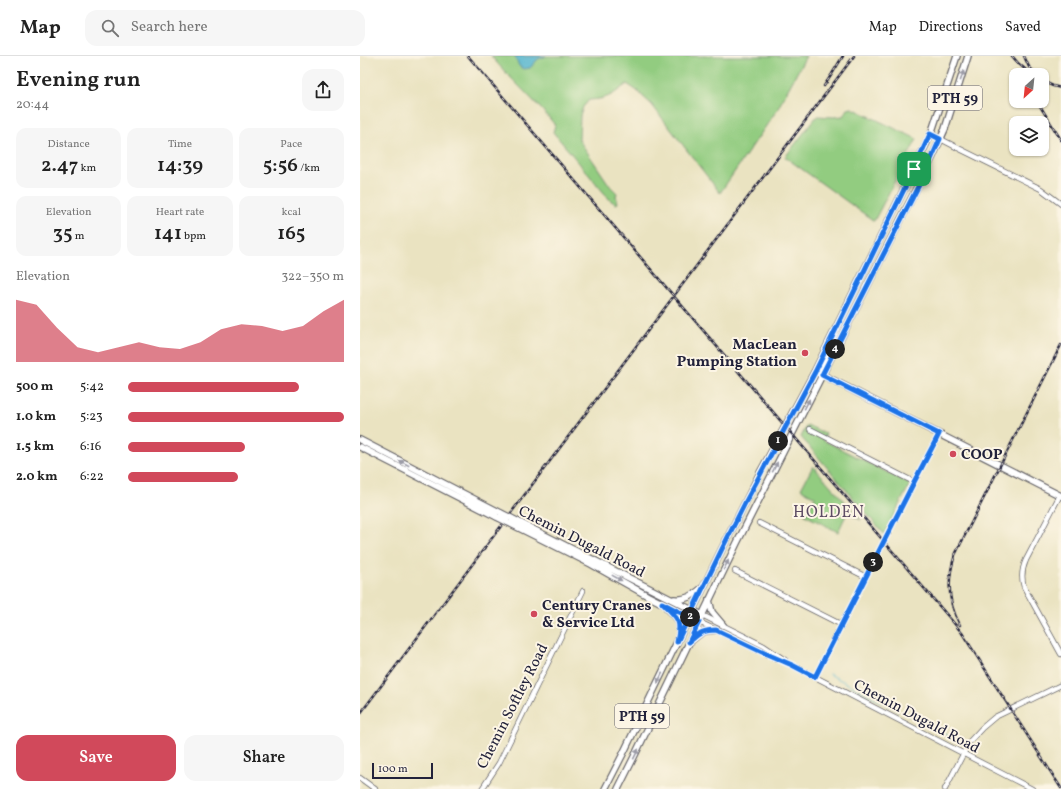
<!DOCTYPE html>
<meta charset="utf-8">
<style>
:root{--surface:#fff;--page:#f6f6f6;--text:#222;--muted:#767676;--line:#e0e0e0;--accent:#d1495b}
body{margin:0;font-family:Vollkorn,serif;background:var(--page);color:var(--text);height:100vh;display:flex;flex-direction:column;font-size:15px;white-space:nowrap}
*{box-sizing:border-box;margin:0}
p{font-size:13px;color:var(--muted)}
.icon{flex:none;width:22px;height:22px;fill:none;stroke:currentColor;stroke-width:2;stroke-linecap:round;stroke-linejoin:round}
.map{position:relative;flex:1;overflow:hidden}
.sheet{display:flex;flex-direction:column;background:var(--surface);width:360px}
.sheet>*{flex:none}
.needle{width:26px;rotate:207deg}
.tools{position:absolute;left:649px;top:12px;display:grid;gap:8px}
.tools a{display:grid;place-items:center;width:40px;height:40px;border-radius:8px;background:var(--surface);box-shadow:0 1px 3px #0004;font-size:20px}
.scale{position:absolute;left:12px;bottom:10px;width:61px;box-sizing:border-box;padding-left:4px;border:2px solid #22223b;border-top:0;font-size:11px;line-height:14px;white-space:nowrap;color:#22223b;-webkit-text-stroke:3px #fcf5e5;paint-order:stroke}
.pin{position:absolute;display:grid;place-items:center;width:34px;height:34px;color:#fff;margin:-17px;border-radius:8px;box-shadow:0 2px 6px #0006}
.km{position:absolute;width:20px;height:20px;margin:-10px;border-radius:50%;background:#222;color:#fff;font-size:11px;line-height:20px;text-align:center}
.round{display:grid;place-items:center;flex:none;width:42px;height:42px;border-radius:12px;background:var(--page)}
.overview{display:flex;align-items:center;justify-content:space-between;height:68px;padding:0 16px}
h1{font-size:22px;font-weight:600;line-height:30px}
.stats{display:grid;grid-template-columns:repeat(3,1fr);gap:6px;height:68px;padding:4px 16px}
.stats div{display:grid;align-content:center;border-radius:10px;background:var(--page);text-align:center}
.stats b{font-size:20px;font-weight:600}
.stats small{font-size:11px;font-weight:400}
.stats p{font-size:11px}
.chart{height:112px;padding:8px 16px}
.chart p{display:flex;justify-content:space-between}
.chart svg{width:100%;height:72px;margin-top:4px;fill:var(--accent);opacity:.7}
.button{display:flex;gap:8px;margin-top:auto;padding:8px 16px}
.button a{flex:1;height:46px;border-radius:12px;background:var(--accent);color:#fff;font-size:16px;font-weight:600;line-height:46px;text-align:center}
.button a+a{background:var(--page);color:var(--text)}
ul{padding:0 16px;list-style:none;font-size:13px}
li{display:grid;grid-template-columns:64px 48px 1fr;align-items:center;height:30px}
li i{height:10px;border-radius:5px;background:var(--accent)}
header{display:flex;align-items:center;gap:24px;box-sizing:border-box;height:56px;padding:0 20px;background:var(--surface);border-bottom:1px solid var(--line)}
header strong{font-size:19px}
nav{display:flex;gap:22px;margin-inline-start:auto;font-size:14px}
.search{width:280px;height:36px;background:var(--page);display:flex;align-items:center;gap:10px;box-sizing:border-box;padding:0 14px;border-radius:12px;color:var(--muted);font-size:15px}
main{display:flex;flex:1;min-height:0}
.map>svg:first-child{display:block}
.green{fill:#92cc80;stroke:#5a775e}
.water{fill:#4fb4ce;stroke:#386b84}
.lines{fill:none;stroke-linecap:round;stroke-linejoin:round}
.stream{stroke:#4fb4ce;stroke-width:1}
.minor-casing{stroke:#68666a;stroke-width:6}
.major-casing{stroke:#68666a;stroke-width:8}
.minor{stroke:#fff;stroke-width:4.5}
.major{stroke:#fff;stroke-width:5.5}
.rail-casing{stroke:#22223b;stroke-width:2.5}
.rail{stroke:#fcf5e5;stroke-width:1;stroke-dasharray:3;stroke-linecap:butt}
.major-bridge-casing{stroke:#68666a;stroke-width:8;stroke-linecap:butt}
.major-bridge{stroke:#fff;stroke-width:5.5}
.oneway{fill:#9c9ca7}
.route-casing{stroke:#fff;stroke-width:8}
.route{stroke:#1a73e8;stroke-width:5}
.poi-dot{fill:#d1495b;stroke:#fcf5e5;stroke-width:1.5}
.labels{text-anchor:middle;stroke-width:4;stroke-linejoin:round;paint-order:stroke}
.shield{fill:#fcf5e5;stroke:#63616e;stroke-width:1}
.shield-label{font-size:14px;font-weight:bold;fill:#22223b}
.poi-label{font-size:15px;font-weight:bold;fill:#22223b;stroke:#fcf5e5;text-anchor:start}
.street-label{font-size:15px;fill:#22223b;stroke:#fcf5e5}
.neighbourhood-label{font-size:16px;letter-spacing:1px;fill:#5e4d65;stroke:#fcf5e5}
</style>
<header>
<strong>Map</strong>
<div class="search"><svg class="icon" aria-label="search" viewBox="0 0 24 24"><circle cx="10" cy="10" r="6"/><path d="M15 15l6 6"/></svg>Search here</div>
<nav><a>Map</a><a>Directions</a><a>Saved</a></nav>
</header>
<main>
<section class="sheet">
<div class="overview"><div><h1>Evening run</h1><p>20:44</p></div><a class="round"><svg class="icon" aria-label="share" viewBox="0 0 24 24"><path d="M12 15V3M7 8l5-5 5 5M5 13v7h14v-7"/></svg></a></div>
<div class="stats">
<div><p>Distance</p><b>2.47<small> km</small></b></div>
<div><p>Time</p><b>14:39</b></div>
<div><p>Pace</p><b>5:56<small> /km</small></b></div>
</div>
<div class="stats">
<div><p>Elevation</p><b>35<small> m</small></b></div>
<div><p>Heart rate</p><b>141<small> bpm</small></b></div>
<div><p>kcal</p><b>165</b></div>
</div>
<div class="chart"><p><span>Elevation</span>322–350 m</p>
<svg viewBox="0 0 160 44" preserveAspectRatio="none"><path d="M0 44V6L10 9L20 23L30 35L40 38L50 35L60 32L70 35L80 36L90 32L100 24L110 21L120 22L130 25L140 22L150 13L160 6V44z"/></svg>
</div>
<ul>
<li><b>500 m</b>5:42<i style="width:79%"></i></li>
<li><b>1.0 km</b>5:23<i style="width:100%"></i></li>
<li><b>1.5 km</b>6:16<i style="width:54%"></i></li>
<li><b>2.0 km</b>6:22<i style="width:51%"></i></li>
</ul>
<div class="button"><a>Save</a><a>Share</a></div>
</section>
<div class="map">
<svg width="701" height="733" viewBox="0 0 701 733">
<rect width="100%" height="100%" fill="#fcf5e5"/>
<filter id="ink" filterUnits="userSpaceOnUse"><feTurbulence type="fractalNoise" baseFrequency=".025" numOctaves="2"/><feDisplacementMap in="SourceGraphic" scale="8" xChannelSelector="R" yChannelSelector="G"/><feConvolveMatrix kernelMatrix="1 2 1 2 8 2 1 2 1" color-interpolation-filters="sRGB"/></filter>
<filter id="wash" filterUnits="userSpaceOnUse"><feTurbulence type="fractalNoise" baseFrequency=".012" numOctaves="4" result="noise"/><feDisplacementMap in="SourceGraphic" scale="16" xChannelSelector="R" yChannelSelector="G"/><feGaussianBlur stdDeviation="0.9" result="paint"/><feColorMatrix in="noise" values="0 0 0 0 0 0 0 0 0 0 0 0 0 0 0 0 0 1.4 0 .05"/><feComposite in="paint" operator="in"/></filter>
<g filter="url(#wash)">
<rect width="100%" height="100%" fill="#eae3c1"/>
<path class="green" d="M131,0H446L417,54L360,137L292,49L276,34L267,28C252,39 249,43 229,44L223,51L220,60L219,84L250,130L257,137L256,140L258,147L256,148L250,144L193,76L195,69C175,44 151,24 131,0Z
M492,52L557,83L514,165L425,101L457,60L474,61L483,60L488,53Z
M447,369L466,378L463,384L550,428L524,478L441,381Z
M453,410L501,464L487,457L478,476L445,459L455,441L441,433Z"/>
<path class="water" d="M155,0H186L178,3L170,12L163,13L159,10Z"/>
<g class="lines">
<path class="stream" d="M469,618L538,654
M544,657L566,668
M572,671L600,686"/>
</g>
</g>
<g filter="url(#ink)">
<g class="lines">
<defs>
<path id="minor" d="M571,78L598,92L681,133L701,148
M450,373L554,426
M700,439L666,504C662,513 661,522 664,531L701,598
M399,467L506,521
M375,515L482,569
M342,559L404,590L425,604
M339,566L402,596L432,609L672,733
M455,621L554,426L579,378
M0,722L15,733
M122,733L139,707L223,535
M585,733L610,685L622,672L635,661L701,629"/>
<path id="major" d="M455,315L701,440
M0,384L141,457
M0,391L137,461
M151,462L342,559
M147,466L231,508L288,540L339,566
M314,543C327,544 332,540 342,532
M349,544L352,556L363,569
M307,552C316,560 322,566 319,578
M331,585C340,577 343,574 356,574
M245,733L264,696L362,493L400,417L455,315L554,113L571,78L597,0
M258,733L274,701L377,487L572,102L585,73L608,0"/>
</defs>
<use href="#minor" class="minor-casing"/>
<use href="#major" class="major-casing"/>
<use href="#minor" class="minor"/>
<use href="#major" class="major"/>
<defs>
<path id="rail" d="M108,0L593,566L602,577L701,732
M652,0L659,8L672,19
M664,0L669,11L676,18
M682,25L693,30L701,32
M464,30L472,18L483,0
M677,45L701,84
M600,569C587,546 587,523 595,499L701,289
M0,658L494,0"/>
</defs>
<use href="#rail" class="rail-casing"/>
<use href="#rail" class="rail"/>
<defs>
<path id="major-bridge" d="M141,457L151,462
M137,461L147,466"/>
</defs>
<use href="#major-bridge" class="major-bridge-casing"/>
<use href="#major-bridge" class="major-bridge"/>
</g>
<defs><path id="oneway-solid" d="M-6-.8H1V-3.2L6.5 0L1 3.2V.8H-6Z"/></defs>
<g class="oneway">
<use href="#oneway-solid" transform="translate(602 20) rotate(-72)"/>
<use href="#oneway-solid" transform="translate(447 348) rotate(-63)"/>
<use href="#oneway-solid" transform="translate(44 407) rotate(-153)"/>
<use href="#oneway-solid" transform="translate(415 411) rotate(-63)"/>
<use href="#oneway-solid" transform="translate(366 509) rotate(-64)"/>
<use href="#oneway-solid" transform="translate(257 522) rotate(29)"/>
<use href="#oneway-solid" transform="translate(300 622) rotate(115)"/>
<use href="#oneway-solid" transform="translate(276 698) rotate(-64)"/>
</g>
</g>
<g class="lines" filter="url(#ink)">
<defs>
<path id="route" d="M554,113L455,316L385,447L362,493L329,561L302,547C318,562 322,564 317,586L329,561L339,566L329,586C339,578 342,574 356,574L402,596L432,609L455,621L554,426L576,384L579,378L462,319L565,117L580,83L570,78L554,113"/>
</defs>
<use href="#route" class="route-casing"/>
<use href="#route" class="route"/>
</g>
<g class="poi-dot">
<circle cx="445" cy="297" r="4"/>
<circle cx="593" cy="398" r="4"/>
<circle cx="174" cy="558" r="4"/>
</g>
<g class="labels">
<g class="shield">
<rect x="568" y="30" width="54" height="24" rx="3"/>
<rect x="255" y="648" width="54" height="24" rx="3"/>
</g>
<g class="shield-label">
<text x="595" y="47">PTH 59</text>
<text x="282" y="665">PTH 59</text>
</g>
<g class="poi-label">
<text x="437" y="293" text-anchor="end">MacLean<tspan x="437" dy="17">Pumping Station</tspan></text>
<text x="601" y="403">COOP</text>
<text x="182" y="554">Century Cranes<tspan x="182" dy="17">&amp; Service Ltd</tspan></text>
</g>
<g class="street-label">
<text transform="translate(222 485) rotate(27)" y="5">Chemin Dugald Road</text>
<text transform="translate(152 650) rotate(-63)" y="5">Chemin Softley Road</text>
<text transform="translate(557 660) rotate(28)" y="5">Chemin Dugald Road</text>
</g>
<g class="neighbourhood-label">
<text x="469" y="461">HOLDEN</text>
</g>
</g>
</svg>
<div class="tools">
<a><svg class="needle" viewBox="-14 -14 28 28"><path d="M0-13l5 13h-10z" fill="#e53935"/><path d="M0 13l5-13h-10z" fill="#767676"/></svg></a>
<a><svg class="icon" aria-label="layers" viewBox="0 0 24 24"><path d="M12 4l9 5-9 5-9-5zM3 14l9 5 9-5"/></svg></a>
</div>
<div class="scale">100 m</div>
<div class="pin" style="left:554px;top:113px;background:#1e9e55"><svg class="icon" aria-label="arrive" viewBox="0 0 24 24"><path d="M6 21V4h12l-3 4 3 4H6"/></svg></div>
<b class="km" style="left:418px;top:385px">1</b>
<b class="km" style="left:330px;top:561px">2</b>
<b class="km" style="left:513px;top:506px">3</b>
<b class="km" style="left:475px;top:293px">4</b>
</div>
</main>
